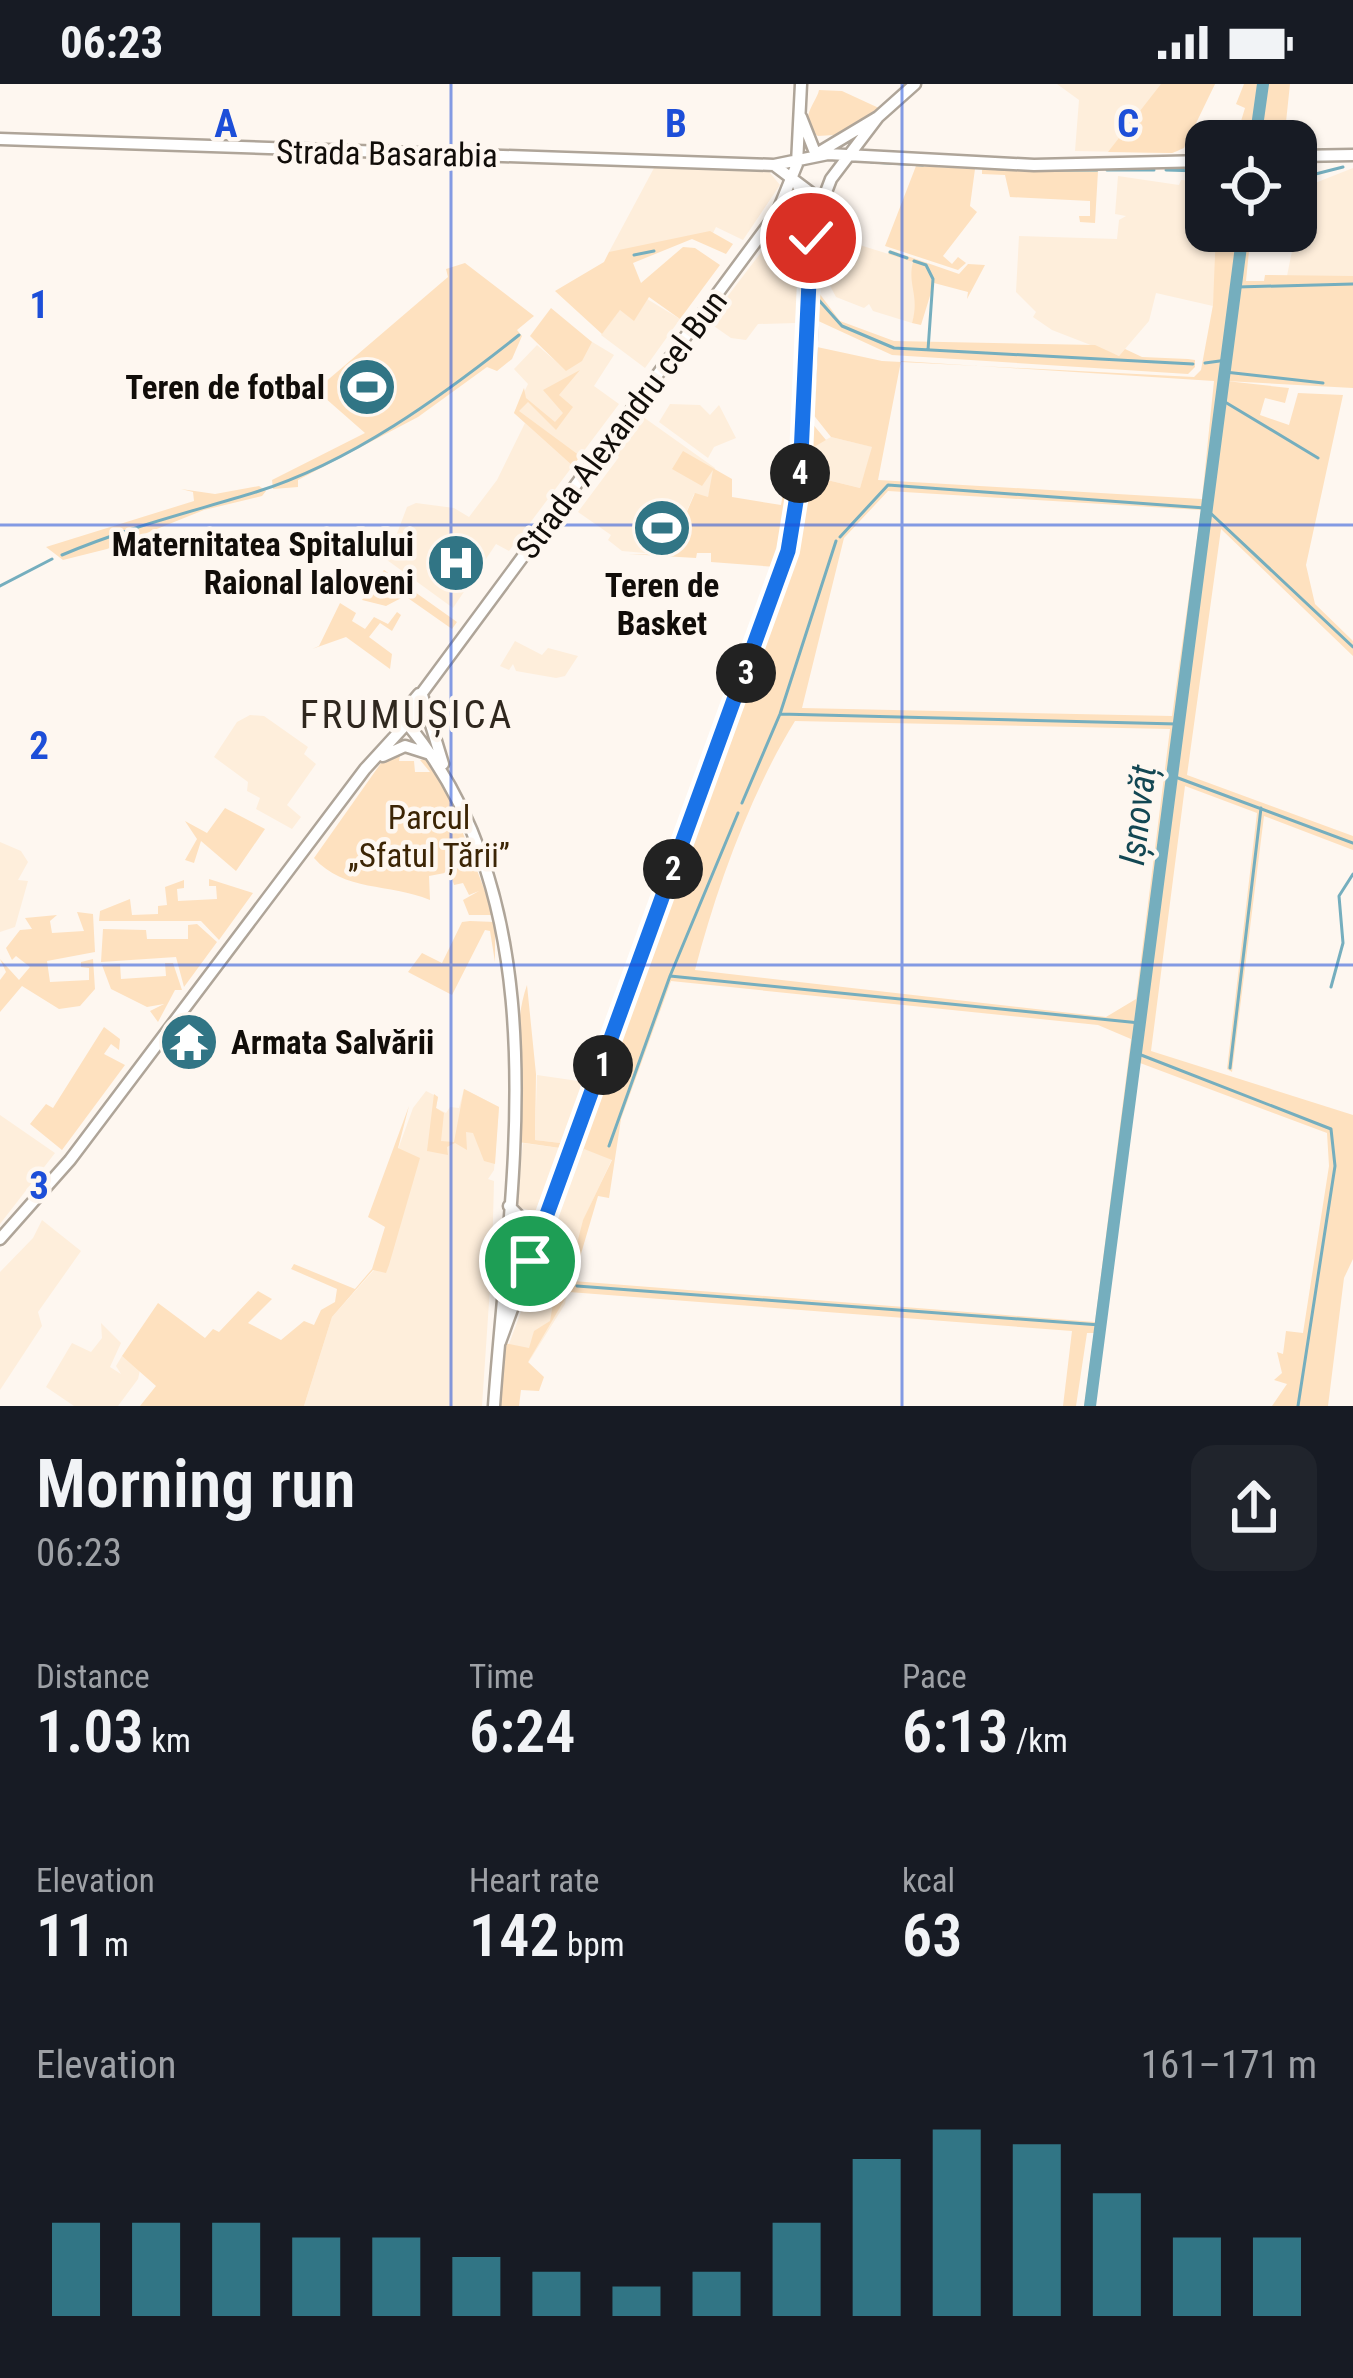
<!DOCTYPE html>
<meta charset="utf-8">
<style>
:root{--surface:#171b24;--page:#20242c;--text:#f1f3f6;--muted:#9ea1a6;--accent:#317585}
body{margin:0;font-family:"Roboto Condensed",sans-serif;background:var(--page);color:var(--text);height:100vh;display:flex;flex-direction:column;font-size:45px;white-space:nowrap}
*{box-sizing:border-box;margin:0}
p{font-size:39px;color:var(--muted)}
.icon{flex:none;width:66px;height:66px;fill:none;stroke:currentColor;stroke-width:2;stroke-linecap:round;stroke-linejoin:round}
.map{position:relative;height:1322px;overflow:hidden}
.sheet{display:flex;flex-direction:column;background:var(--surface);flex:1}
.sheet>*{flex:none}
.buttons{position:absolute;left:1185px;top:36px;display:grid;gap:24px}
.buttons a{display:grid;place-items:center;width:132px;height:132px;border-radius:24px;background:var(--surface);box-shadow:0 3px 9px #0004;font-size:60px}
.pin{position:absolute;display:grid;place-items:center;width:102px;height:102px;color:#fff;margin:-51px;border:6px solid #fff;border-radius:50%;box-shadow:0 3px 12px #0007}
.km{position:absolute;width:60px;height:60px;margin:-30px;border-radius:50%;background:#222;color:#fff;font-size:33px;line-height:60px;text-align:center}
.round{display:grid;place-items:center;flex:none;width:126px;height:126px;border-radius:24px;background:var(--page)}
.summary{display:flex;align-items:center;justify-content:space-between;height:204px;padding:0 36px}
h1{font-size:66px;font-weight:600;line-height:90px}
.stats{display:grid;grid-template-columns:repeat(3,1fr);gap:18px;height:204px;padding:12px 36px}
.stats div{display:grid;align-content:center}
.stats b{font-size:60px;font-weight:600}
.stats small{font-size:33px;font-weight:400}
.stats p{font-size:33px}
.chart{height:336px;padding:24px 36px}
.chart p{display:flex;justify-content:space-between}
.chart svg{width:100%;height:216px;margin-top:12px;stroke:var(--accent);stroke-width:6}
.status{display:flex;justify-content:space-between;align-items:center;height:84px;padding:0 60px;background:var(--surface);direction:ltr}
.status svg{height:33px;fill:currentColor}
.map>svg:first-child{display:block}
.built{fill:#feeedb}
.green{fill:#fee1bf;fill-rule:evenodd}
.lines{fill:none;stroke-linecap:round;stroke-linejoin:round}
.stream{stroke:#75aebe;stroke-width:3}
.river{stroke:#75aebe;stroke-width:12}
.secondary-casing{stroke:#afa599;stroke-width:15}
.secondary{stroke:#fff;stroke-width:10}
.route-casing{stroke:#fff;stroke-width:24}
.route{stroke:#1a73e8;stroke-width:15}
.grid{fill:none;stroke:#1d4ed8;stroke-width:3;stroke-opacity:0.55}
.labels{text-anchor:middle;stroke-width:9;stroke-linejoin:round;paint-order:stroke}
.street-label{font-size:33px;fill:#110d09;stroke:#fef7f0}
.poi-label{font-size:33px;font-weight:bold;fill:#110d09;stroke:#fef7f0;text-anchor:end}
.park-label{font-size:33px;fill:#3c2505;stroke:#fef7f0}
.water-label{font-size:36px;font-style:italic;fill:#134753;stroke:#fef7f0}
.quarter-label{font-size:39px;letter-spacing:3px;fill:#30281f;stroke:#fef7f0}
.grid-label{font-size:39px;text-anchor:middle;font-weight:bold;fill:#1d4ed8;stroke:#fef7f0;stroke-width:9;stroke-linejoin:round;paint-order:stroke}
</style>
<div class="status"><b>06:23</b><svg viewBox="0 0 49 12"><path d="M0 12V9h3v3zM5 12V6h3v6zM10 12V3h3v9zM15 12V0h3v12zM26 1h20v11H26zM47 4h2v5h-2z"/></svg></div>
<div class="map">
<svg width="1353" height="1322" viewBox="0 0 1353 1322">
<rect width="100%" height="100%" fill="#fef7f0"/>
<path class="built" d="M1057,0H1215L1178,67L1172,69L1075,67L1079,16Z
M654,84H766L780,101L743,156L716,143L713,149L614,171L609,168Z
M1353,84V192H1287L1296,147V100L1315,99Z
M1118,92L1179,101L1181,96L1206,97V147H1216L1218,159L1213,222L1156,209L1149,237L1119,272L1052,246L1033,233L1036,228L1016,208L1019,152L1117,155L1119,136L1126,132L1115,130Z
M788,133L805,145L797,239L758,240L746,256L731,254L708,238Z
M847,157L914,178L919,216L912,239L873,227L869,220L864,224L836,213L819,181L821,165L842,170Z
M634,207L680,235L645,284L601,251Z
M589,256L614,271L594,302L619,320L509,467L496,460L453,524L387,476L407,423L416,419L454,424L469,433L497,396L525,339L514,329L528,300L514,285L537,261L566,286Z
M670,320L700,321L710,331L719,321L736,354L714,363L708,374L659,338Z
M639,330L715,384L708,414L694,410L668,471L622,467L608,456L611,451L578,428L619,373L612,366Z
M831,353L873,363L860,404L811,392L814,362Z
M515,557L542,571L548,564L578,572L565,592L556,594L516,587L513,580L509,586L500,582Z
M250,631L264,632L308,663L304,670L316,680L287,721L301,733L292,745L256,725L260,714L247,707L248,698L214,673L237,638Z
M0,758L21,767L28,778L18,796L28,797L15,843L0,848Z
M537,991L592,999L569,1060L535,1056Z
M464,1005L499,1023L494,1086L488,1095L494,1097L492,1174L482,1322H304L332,1233L374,1186L398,1148L392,1082L413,1024L426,1007L438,1013L436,1024L446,1029L450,1023L459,1024Z
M0,1031L55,1069L0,1140Z
M523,1059L567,1065L537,1128L520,1124L516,1114Z
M582,1064L612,1075L583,1137L565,1220L528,1279L509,1260Z
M42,1136L81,1167L38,1228L42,1242L0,1306V1188L33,1154Z
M101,1239L121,1259L110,1283L121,1290L116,1282L122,1272L140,1286L138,1295L118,1322H74L46,1303L72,1259L91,1268L102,1254Z"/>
<path class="green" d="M1161,0H1215L1184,64L1172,69L1108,68Z
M1244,0H1290L1284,57H1235L1245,24L1236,20Z
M819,6L842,7L881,25L834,51L818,52C795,38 817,18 819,6Z
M916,82L975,85L970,122L977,128L943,172L952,180L958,173L966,179L958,186L885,162Z
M982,85L1098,87L1095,139L1080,138L1079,132H1090V117L1010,113L1005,91L982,90Z
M710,147L733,160L726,170L692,155L633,179L641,199L683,163L695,164L720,181L680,235L649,213L634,237L620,226L602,250L555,207L604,178L609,168Z
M1216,147H1251L1246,197H1264L1265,191L1353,192V304L1226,297L1289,304L1285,319L1265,314L1260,331L1289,341L1298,309L1343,311L1306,481L1315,520L1353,557V572L1221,445L1187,691L1353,752V766L1264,732L1232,988L1227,985L1257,729L1185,702L1151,967L1353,1031V1175L1344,1194L1328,1322H1272L1287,1300L1274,1296L1282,1289L1277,1268L1283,1270L1286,1247L1303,1249L1329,1082L1327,1049L1140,979L1094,1322H1084L1094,1249H1087L1076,1322H1063L1072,1247L569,1208L528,1278L544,1293L539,1307L521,1306L519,1322H497L504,1259L529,1264L534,1247L550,1237L553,1220L563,1215L583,1136L612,1076L584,1065L577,1077L796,473L804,441L811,338L826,356L814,363L811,392L860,404L872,363L831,353L812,329L817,263L882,277L1194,293L1201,286L1213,221ZM901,277L1214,297L1202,415L878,396ZM888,407L1201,426L1172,632L802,624L844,454ZM795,637L1170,645L1136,915L1106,933L695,886C716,805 751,708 795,637ZM671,897L1098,941L1131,955L1095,1238L573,1197L598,1112L609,1114L621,1035Z
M890,166L959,190L968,180L985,181L967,215L968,208L934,199L921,241L912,239C920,211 907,201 913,178L888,170Z
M465,179L534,232L517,246L522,252L512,275L497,287L487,283L418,333L298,396V403L273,405L272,396L365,349L316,306L448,193L446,185Z
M816,205L840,237L894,257L1095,261L1119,272L1125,265L1142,273L1188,275L1195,276V283L1188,290L892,271L814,235Z
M551,224L592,258L582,277L566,287L530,252Z
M580,286L559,311L573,323L556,346L528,318L519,327L580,372L573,382L514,329L524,304L526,314L555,338L563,329L543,306Z
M683,367L732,395V413L781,421L789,375H794L790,434L776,483L711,478V469H697L696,474L628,470L668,471L695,409L708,413L713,386L702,402L672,385Z
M259,402L266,407L262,412L204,426L107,465L63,476L46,463L194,417L193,408L181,405L215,410Z
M384,486L457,538L452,545L405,512L386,522L362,516Z
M340,519L356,529L352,537L365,545L374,533L388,540L397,528L401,531L392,547L380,539L369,553L392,570L390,585L346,553L312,565L319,562Z
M401,667L399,677H414L415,688H430L420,676L425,675L444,699L494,831H469L463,816L479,807L469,811L463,799L454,801L450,788L429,792L430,816C389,799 344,808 314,774L381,679Z
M225,724L265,745L236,787L201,757L194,779L185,776L197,755L185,737L207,749Z
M209,795L253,809L219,856L201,837H99L100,827L130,815L132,831L158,830V822L167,821L165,803L184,796V804L177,805L178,817L217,815L216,802H209Z
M77,828L93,830L95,868L47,877L50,898L89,896V884L81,883V878L93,875L95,905L80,922L59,925L22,902L0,928V896L6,888L0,875L19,896L30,883L16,872L12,876L6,864L20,846L32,845L25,834L57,831L50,837L52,849L84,847Z
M470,837L495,838V878L490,847L485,846L452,911L408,888L422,869L442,879L462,838Z
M197,840L217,858L184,903L176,873L101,878L103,845L146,846L147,855H188V841Z
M165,879H173L182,906H175L158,938L150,927L164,920L147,923L111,905L102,881L120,880L121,895L166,892Z
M527,901L536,990L535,1056L569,1060L567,1065L518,1058C521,1008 511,945 527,901Z
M104,943L120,955L119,966L111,960L104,970L125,981L62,1066L30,1040L46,1020L53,1024Z
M464,1005L499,1023L495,1080L484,1077L473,1049L466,1048L467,1066L455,1059L447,1063L448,1071L427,1067L434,1010L438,1013L436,1024L444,1029L441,1057L454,1058Z
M409,1022L398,1064L420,1074L389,1181L386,1189L373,1186L332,1233L304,1322H140L156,1302L122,1272L158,1219L205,1254L213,1245L219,1248L258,1207L272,1215L248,1239L281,1256L304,1237L314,1241L321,1226L335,1218L337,1205L291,1185L294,1180L355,1205L372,1185L385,1143L368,1133Z"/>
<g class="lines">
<path class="stream" d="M871,78L923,81
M935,81L974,83
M984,84L1006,85
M1033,86H1097
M1107,86H1154
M1166,86L1199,87
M1296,95L1343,83
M890,168L907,174
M634,171L654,167
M914,177L926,181L933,195L928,266
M1237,203L1353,200
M817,214L842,242L894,264L1193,280
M1205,279L1227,276
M1225,288L1323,299
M1220,315L1318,374
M840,453L888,401L1205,424L1353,563
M62,471C125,444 191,428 256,408C352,378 441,313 519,251
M0,502L52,475
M780,630L1177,640
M1170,691L1353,759
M742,719L780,630L836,457
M670,892L1140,939
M1331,903L1343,859L1339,812L1353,790
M1136,969L1331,1045L1335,1082L1298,1322
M1230,984L1261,724
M609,1062L670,892L738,729
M577,1202L1100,1241"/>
<path class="river" d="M1255,57L1263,0
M1090,1322L1243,147"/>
<defs>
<path id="secondary" d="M801,33L816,71
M0,55L774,81L828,70L1034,81L1206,77
M818,69L878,33L915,0
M1296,72L1353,71
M774,81L811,109
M813,142L831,95L878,33
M422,611L443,680
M413,634L422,609L777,129L797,80L801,0
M406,638C563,827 510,1095 494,1322
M393,641L419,610
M383,672L405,662L427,669
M509,1122L527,1140L545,1134
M0,1155L70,1076L365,685L409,637
M500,1258L788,467C804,399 826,159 798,102"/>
</defs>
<use href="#secondary" class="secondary-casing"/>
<use href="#secondary" class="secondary"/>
</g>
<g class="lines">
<defs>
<path id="route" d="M530,1177L788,467L800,393L811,154"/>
</defs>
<use href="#route" class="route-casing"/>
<use href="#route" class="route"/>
</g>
<path class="grid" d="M451,0V1322M902,0V1322M0,441H1353M0,881H1353"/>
<defs>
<symbol id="stadium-disc" viewBox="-11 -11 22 22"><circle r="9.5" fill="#317585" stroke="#fef7f0"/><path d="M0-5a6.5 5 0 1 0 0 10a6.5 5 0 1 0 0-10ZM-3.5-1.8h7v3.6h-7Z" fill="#fff"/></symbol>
<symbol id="hospital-disc" viewBox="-11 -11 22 22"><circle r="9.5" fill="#317585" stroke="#fef7f0"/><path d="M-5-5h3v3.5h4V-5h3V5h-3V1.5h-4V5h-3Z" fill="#fff"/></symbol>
<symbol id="temple-disc" viewBox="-11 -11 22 22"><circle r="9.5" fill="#317585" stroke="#fef7f0"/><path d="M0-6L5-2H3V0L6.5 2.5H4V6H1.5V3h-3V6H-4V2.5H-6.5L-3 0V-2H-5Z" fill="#fff"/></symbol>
</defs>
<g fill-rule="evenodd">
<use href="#stadium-disc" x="334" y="270" width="66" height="66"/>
<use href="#stadium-disc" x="629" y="411" width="66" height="66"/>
<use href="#hospital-disc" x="423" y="446" width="66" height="66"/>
<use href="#temple-disc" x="156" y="925" width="66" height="66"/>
</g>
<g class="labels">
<g class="street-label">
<text transform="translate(387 69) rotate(1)" y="12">Strada Basarabia</text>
<text transform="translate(621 340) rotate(-53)" y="12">Strada Alexandru cel Bun</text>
</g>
<g class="poi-label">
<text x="325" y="315">Teren de fotbal</text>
<text x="414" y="472">Maternitatea Spitalului<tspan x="414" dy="38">Raional Ialoveni</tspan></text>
<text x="662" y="513" text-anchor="middle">Teren de<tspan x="662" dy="38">Basket</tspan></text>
<text x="231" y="970" text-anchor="start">Armata Salvării</text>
</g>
<g class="park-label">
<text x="429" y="745">Parcul<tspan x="429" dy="38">„Sfatul Țării”</tspan></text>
</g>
<g class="water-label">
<text transform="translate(1137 731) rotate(-83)" y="13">Ișnovăț</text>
</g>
<g class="quarter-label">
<text x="407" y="644">FRUMUȘICA</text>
</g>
</g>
<g class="grid-label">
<text x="226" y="53">A</text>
<text x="676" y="53">B</text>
<text x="1128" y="53">C</text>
<text x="39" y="234">1</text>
<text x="39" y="675">2</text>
<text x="39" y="1115">3</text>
</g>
</svg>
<div class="buttons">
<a><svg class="icon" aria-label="locate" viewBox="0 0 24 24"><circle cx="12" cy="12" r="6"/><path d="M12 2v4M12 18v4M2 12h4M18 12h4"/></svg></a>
</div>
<div class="pin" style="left:530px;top:1177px;background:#1e9e55"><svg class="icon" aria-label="arrive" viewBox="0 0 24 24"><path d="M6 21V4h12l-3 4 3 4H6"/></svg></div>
<div class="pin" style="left:811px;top:154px;background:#d93025"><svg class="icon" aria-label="check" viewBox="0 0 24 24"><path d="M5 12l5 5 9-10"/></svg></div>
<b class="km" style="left:603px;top:981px">1</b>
<b class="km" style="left:673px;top:785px">2</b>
<b class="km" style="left:746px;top:589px">3</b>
<b class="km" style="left:800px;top:389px">4</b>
</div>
<section class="sheet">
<div class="summary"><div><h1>Morning run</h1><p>06:23</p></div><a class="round"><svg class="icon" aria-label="share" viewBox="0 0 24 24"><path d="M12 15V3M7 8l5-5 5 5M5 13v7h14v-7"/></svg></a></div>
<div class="stats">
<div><p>Distance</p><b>1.03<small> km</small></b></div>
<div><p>Time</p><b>6:24</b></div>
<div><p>Pace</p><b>6:13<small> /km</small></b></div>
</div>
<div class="stats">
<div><p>Elevation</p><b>11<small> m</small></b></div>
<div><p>Heart rate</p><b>142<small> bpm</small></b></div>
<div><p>kcal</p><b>63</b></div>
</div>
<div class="chart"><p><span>Elevation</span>161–171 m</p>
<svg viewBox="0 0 160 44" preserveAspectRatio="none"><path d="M5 44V25M15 44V25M25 44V25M35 44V28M45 44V28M55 44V32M65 44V35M75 44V38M85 44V35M95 44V25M105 44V12M115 44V6M125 44V9M135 44V19M145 44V28M155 44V28"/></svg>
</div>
</section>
